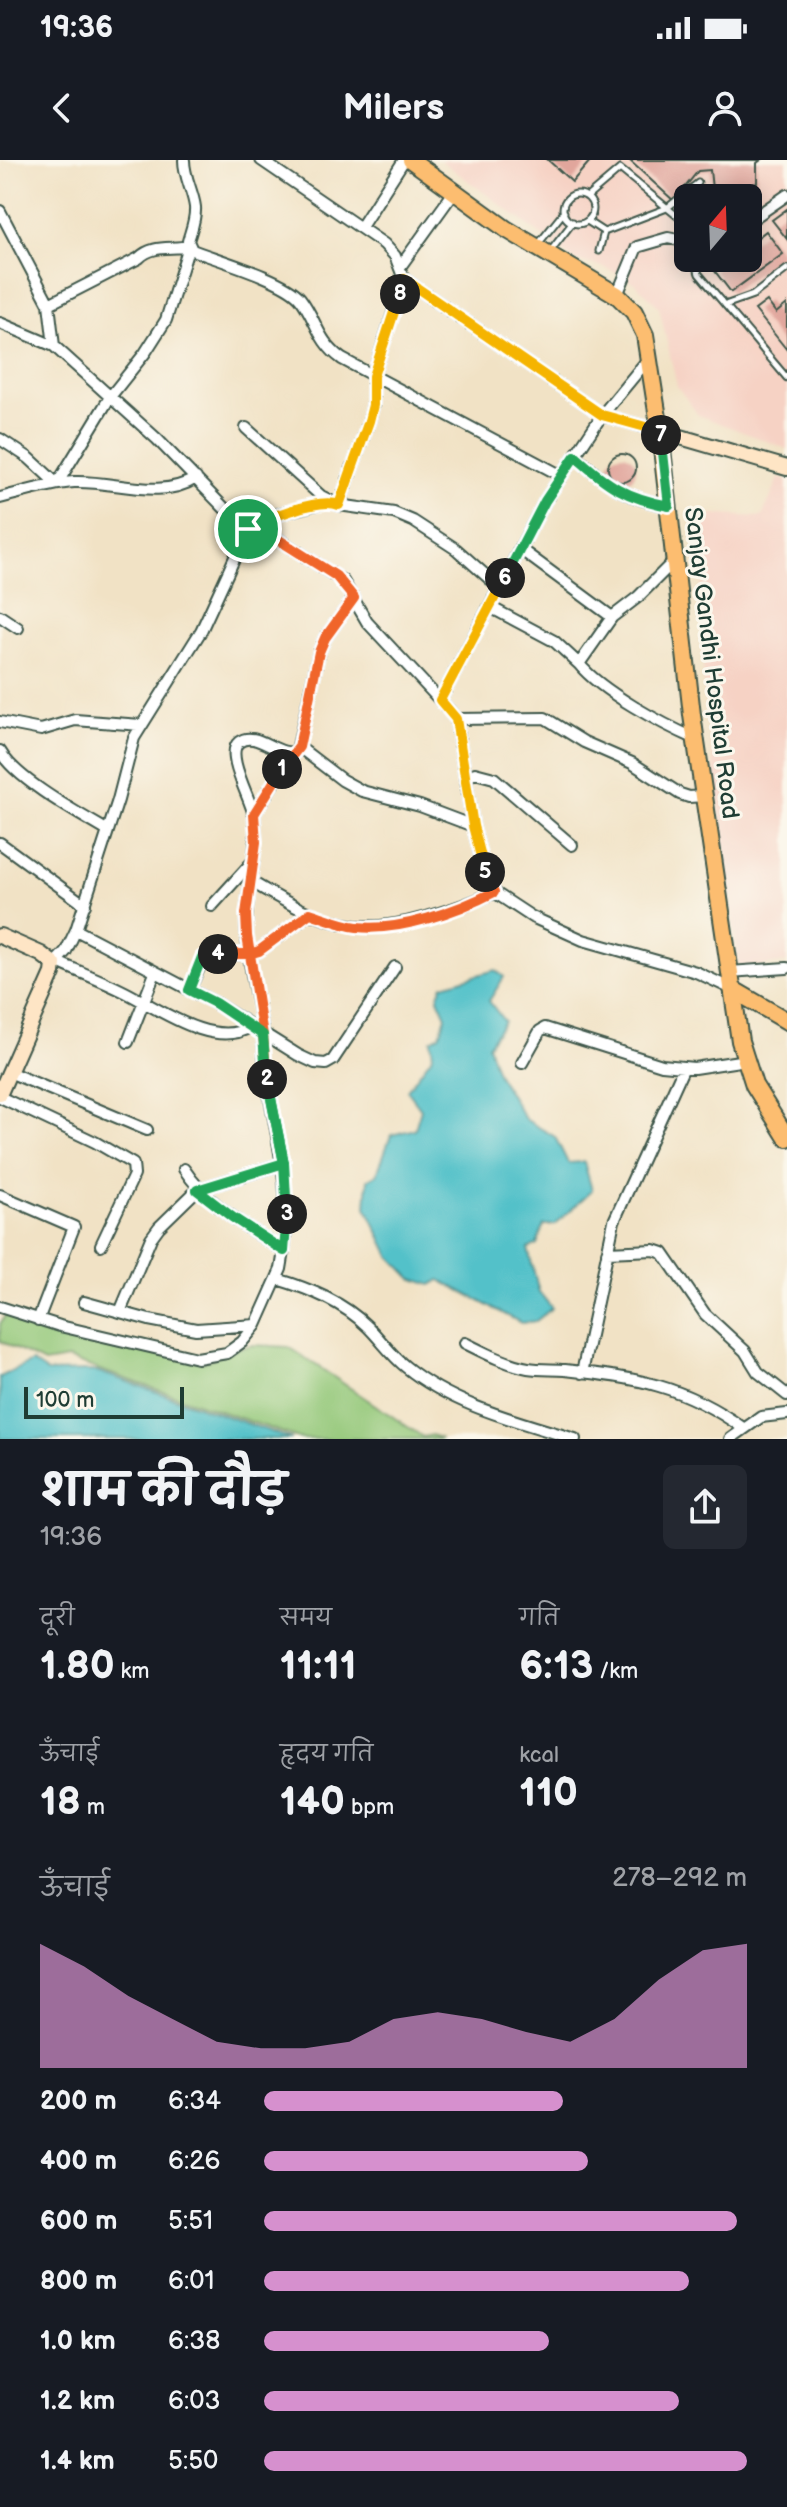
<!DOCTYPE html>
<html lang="hi">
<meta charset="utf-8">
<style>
:root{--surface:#171b24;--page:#242831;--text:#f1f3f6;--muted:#9ea1a6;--accent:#d690ce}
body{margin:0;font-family:"Balsamiq Sans","Playpen Sans Deva",sans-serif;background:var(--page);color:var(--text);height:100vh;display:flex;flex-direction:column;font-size:30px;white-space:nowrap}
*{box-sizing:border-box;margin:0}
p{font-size:26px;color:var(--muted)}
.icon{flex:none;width:44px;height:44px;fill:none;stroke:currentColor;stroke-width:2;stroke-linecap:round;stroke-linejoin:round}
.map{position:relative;height:1279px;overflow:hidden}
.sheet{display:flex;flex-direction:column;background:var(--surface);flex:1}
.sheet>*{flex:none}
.needle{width:52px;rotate:19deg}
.fabs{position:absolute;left:674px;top:24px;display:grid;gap:16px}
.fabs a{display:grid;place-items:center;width:88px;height:88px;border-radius:12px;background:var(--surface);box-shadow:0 4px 20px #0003;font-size:40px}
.scale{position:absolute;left:24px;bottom:20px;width:160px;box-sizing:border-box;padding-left:8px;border:4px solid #1f3d34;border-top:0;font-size:22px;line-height:28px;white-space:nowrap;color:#1f3d34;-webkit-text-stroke:6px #fbf7ec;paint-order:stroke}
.pin{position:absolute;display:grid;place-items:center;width:68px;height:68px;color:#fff;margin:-34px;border:4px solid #fff;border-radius:50%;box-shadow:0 2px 8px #0007}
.km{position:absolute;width:40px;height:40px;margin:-20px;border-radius:50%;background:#222;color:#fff;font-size:22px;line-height:40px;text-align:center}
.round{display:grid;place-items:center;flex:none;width:84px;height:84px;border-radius:12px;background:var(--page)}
.summary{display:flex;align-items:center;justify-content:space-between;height:136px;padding:0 40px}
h1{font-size:44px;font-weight:700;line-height:60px}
.metrics{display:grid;grid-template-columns:repeat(3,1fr);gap:12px;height:136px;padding:8px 40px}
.metrics div{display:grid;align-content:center}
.metrics b{font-size:40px;font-weight:700}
.metrics small{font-size:22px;font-weight:400}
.metrics p{font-size:22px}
.chart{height:224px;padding:16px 40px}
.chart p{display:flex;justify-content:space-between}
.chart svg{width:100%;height:144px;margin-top:8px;fill:var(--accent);opacity:.7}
ul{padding:0 40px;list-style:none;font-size:26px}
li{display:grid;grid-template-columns:128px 96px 1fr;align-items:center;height:60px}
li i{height:20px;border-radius:10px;background:var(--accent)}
.status{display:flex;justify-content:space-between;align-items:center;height:56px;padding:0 40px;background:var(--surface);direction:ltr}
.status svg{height:22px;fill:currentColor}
header{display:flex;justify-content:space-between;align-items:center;height:104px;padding:0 40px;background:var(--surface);font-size:36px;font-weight:700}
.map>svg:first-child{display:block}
.built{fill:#f6d2c4;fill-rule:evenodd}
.green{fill:#93c778;stroke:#598256;stroke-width:2}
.water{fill:#53c1c9;stroke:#397f7e;stroke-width:2}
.building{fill:#e1a69c}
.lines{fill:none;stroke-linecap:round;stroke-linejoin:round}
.lane-casing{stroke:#3e564a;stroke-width:9}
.street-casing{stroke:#3e564a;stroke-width:14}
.secondary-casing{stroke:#3e564a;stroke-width:18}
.primary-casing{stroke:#3e564a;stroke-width:20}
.lane{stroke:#fff;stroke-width:5}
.street{stroke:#fff;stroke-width:10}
.secondary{stroke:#fee5c5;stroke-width:14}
.primary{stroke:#fcbd6f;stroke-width:16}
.split-1-casing{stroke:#fff;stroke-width:16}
.split-2-casing{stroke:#fff;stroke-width:16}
.split-3-casing{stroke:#fff;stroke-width:16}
.split-4-casing{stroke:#fff;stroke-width:16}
.split-5-casing{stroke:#fff;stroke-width:16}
.split-6-casing{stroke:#fff;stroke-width:16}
.split-7-casing{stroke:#fff;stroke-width:16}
.split-8-casing{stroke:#fff;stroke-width:16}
.split-9-casing{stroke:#fff;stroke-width:16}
.split-1{stroke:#f0652b;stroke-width:10}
.split-2{stroke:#f0652b;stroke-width:10}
.split-3{stroke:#22a559;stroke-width:10}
.split-4{stroke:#22a559;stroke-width:10}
.split-5{stroke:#f0652b;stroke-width:10}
.split-6{stroke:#f5b400;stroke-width:10}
.split-7{stroke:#22a559;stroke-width:10}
.split-8{stroke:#f5b400;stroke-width:10}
.split-9{stroke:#f5b400;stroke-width:10}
.labels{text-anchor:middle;stroke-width:6;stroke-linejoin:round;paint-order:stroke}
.street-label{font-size:24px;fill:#1f3d34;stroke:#fbf7ec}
</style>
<div class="status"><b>19:36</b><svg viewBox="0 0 49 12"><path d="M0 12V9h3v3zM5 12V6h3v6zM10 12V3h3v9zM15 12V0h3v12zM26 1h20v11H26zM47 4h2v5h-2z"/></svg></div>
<header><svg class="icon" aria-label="back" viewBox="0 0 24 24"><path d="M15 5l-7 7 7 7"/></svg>Milers<svg class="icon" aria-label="person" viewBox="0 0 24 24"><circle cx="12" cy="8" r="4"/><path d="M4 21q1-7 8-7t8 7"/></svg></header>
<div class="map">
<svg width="787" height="1279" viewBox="0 0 787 1279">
<rect width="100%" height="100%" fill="#fbf7ec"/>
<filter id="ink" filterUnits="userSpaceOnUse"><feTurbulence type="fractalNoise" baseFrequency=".0125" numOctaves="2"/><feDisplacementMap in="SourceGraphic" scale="16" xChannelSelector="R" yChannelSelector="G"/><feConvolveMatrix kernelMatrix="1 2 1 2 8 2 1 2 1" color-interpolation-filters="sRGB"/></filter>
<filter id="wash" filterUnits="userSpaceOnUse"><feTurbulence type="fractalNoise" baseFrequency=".006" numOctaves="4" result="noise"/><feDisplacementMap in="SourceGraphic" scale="32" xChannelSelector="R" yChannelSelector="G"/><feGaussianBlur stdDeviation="1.8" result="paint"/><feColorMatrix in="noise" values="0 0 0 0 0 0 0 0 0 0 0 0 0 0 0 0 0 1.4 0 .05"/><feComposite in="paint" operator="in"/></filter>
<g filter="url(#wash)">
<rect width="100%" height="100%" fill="#f1e2c5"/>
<path class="built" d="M440,0H787V289L698,255L677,226L659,147L636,124L604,107L575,100ZM688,38H748V98H688Z
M779,318L787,321V802L739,809L704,530L700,354L762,357Z"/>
<path class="green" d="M7,1152L58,1172L204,1202L238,1188L253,1185L289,1187L423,1277L432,1275L441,1279H301L68,1199L44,1203L0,1181V1164Z"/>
<path class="water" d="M495,810L504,817L489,841L504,861L488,885L497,913L525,959L555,977L568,1003L584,1002L592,1030L555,1065H544L537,1084L528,1089L539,1132L552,1148L536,1161L521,1163L440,1120L431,1125L411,1118L390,1096L366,1047L368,1019L377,1014L391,975L415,969L421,949L407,930L433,895L431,880L440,875L446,856L438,838L443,825Z
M32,1202L47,1212L96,1211L292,1279H0V1217Z"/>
<g id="blocks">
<path class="building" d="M548,0H591L572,22Z
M629,0H761L757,3V23L747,25L749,37L713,38L710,10L698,11L674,41Z
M787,49V79L772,60Z
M766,71L783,94L731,132L714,110L730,98H748V85Z
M767,141L776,153L787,144V190L755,150Z
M608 308a14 14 0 1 1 28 0a14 14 0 1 1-28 0Z"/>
</g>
</g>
<g filter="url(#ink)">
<use href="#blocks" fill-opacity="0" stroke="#3e564a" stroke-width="2"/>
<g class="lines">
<defs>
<path id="lane" d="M563 49a15 15 0 1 1 30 0a15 15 0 1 1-30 0Z
M587,37L620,9L688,65
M587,61L604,72L667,48L698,23
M539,83L564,52
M599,91L604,72
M549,93L573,62
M694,98L699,114L787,218
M725,145L753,135L787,109"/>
<path id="street" d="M184,0C184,17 193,31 195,47C196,59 191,70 188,81L192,90C218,100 284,119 300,138C317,160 317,181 342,199L562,316
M261,0L384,84L395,96L404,119L602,255L660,271
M0,51L49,144L54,186L157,279L231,355L248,369L259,370L280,380L343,421L367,462L449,550L456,559L473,666L488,724L494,732L532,757L583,780L696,812L732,829
M748,62L787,35
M361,67L404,0
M400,107L454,32
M617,135L637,87L668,78L688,82
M0,163L54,186
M246,268L321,336L339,345L394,353L413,361L456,389L500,428
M0,279L29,298L57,324L110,237L145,193L166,160L189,86C171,90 153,84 139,98L49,144
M575,296C607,324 626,339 669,346
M0,338C24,332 49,324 74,322C114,320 160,341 196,318
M339,345L369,261L373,245V216L404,119
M520,389L612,457
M490,447L554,481L579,504L612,457L638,437L675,400
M0,456L18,468
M579,504C602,532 662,564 696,579
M440,540L545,341L602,255L649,198
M456,559L545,558L584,582L632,603L680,634L689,637L704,636
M0,562L41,570L75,560L141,565
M299,587L342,620L362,631L420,646L473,666
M0,591C15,619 79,654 108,671
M465,618L475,613L494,618L572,685
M254,654L292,594
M0,683L85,745
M250,721C320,763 356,780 436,754C456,748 475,742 494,732
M212,746L253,701
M76,770L215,843L298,895L315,903L326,904L333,900L395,807
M57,802C78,811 100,820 121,830C155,846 212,890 250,867
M54,804L66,791L76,770L118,640L134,578L201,471L248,369L271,356L329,341
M729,812L787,808
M189,830L205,795L249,794L259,791L310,753
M128,882L155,813
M522,903L540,871L545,868L662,905L694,908L746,900
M9,912L147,970
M0,937L95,982L133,1004L134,1015L101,1085
M0,1035L74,1067L38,1160
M284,1091C292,1031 276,975 266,916C264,902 264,887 263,873C258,841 249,809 247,777C243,736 260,697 254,656C251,639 224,594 239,582C256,569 279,599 297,591L319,492L325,478L354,438
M607,1092L654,1090L663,1093L705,1154L745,1191L758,1212L787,1235
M277,1119C310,1129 343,1142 368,1167C381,1180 392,1196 406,1207C454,1246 517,1261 575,1279
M84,1142L149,1160L196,1169L256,1165
M0,1147L60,1166L197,1198L227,1193L242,1182L256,1165L281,1109L284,1091C248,1067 208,1046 184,1009
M120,1152L151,1078L159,1067L197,1030L284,1003
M465,1183C485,1193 506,1204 528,1208C540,1210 553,1209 565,1210C637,1218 683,1225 743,1268
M582,1213L614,1061L684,907
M730,1279L761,1257L787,1254"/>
<path id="secondary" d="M660,271L787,308
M0,776L41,794L54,804L53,813L0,933"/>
<path id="primary" d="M411,0L506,69L617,135L634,152L645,175L660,271L692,555L740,881L754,925L787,978
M732,829L787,861"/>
</defs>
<use href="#lane" class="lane-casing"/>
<use href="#street" class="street-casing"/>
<use href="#secondary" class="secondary-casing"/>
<use href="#primary" class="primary-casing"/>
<use href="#lane" class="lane"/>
<use href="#street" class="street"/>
<use href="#secondary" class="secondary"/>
<use href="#primary" class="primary"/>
</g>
</g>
<g class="lines" filter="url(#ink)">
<defs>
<path id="split-1" d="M248,369L268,373L336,416L354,438L325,478L319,492L299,587L282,609"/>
<path id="split-2" d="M267,919L263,875L247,776L246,754L256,682L254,654L282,609"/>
<path id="split-3" d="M267,919L284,1003L197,1030L232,1057L284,1091L287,1054"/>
<path id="split-4" d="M218,794L202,797L189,830L215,843L263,875L266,913L284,1003L287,1054"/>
<path id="split-5" d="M218,794H249L259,791L310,753C326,758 341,765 357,767C399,772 458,751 494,732L485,712"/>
<path id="split-6" d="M485,712L473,666L456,559L440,540L505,418"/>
<path id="split-7" d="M505,418L545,341L575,296C607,325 626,338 669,346L661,275"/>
<path id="split-8" d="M400,134L404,119L602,255L660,271L661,275"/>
<path id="split-9" d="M248,369C267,358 319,337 339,345L369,261L373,245V216L400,134"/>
</defs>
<use href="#split-1" class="split-1-casing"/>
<use href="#split-2" class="split-2-casing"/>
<use href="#split-3" class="split-3-casing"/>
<use href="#split-4" class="split-4-casing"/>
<use href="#split-5" class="split-5-casing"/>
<use href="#split-6" class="split-6-casing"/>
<use href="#split-7" class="split-7-casing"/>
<use href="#split-8" class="split-8-casing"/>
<use href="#split-9" class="split-9-casing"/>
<use href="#split-1" class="split-1"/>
<use href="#split-2" class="split-2"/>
<use href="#split-3" class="split-3"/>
<use href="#split-4" class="split-4"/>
<use href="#split-5" class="split-5"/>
<use href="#split-6" class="split-6"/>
<use href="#split-7" class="split-7"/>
<use href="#split-8" class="split-8"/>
<use href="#split-9" class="split-9"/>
</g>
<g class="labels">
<g class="street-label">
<text transform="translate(712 503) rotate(83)" y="8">Sanjay Gandhi Hospital Road</text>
</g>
</g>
</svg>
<div class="fabs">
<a><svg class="needle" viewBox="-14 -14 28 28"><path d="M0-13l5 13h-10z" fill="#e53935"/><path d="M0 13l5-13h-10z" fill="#9ea1a6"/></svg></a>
</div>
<div class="scale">100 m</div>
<div class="pin" style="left:248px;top:369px;background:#1e9e55"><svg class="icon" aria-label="arrive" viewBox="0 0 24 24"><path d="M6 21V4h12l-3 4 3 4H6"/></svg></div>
<b class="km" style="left:282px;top:609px">1</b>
<b class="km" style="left:267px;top:919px">2</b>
<b class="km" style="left:287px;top:1054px">3</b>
<b class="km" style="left:218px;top:794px">4</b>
<b class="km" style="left:485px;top:712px">5</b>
<b class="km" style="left:505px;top:418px">6</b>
<b class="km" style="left:661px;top:275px">7</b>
<b class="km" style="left:400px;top:134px">8</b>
</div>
<section class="sheet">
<div class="summary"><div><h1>शाम की दौड़</h1><p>19:36</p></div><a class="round"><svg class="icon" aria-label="share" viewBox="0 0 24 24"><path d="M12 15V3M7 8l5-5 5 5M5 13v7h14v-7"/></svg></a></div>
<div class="metrics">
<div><p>दूरी</p><b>1.80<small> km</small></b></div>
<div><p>समय</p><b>11:11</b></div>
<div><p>गति</p><b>6:13<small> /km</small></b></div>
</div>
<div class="metrics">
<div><p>ऊँचाई</p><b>18<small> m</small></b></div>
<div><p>हृदय गति</p><b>140<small> bpm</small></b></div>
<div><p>kcal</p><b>110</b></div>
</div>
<div class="chart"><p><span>ऊँचाई</span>278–292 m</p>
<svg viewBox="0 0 160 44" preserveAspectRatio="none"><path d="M0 44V6L10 13L20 22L30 29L40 36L50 38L60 38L70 36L80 29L90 27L100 29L110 33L120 36L130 29L140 17L150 8L160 6V44z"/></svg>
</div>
<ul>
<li><b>200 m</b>6:34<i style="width:62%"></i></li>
<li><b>400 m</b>6:26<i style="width:67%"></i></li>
<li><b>600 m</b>5:51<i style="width:98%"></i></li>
<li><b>800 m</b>6:01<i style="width:88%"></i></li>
<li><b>1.0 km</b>6:38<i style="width:59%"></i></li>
<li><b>1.2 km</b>6:03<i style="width:86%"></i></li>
<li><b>1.4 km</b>5:50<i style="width:100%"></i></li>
</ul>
</section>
